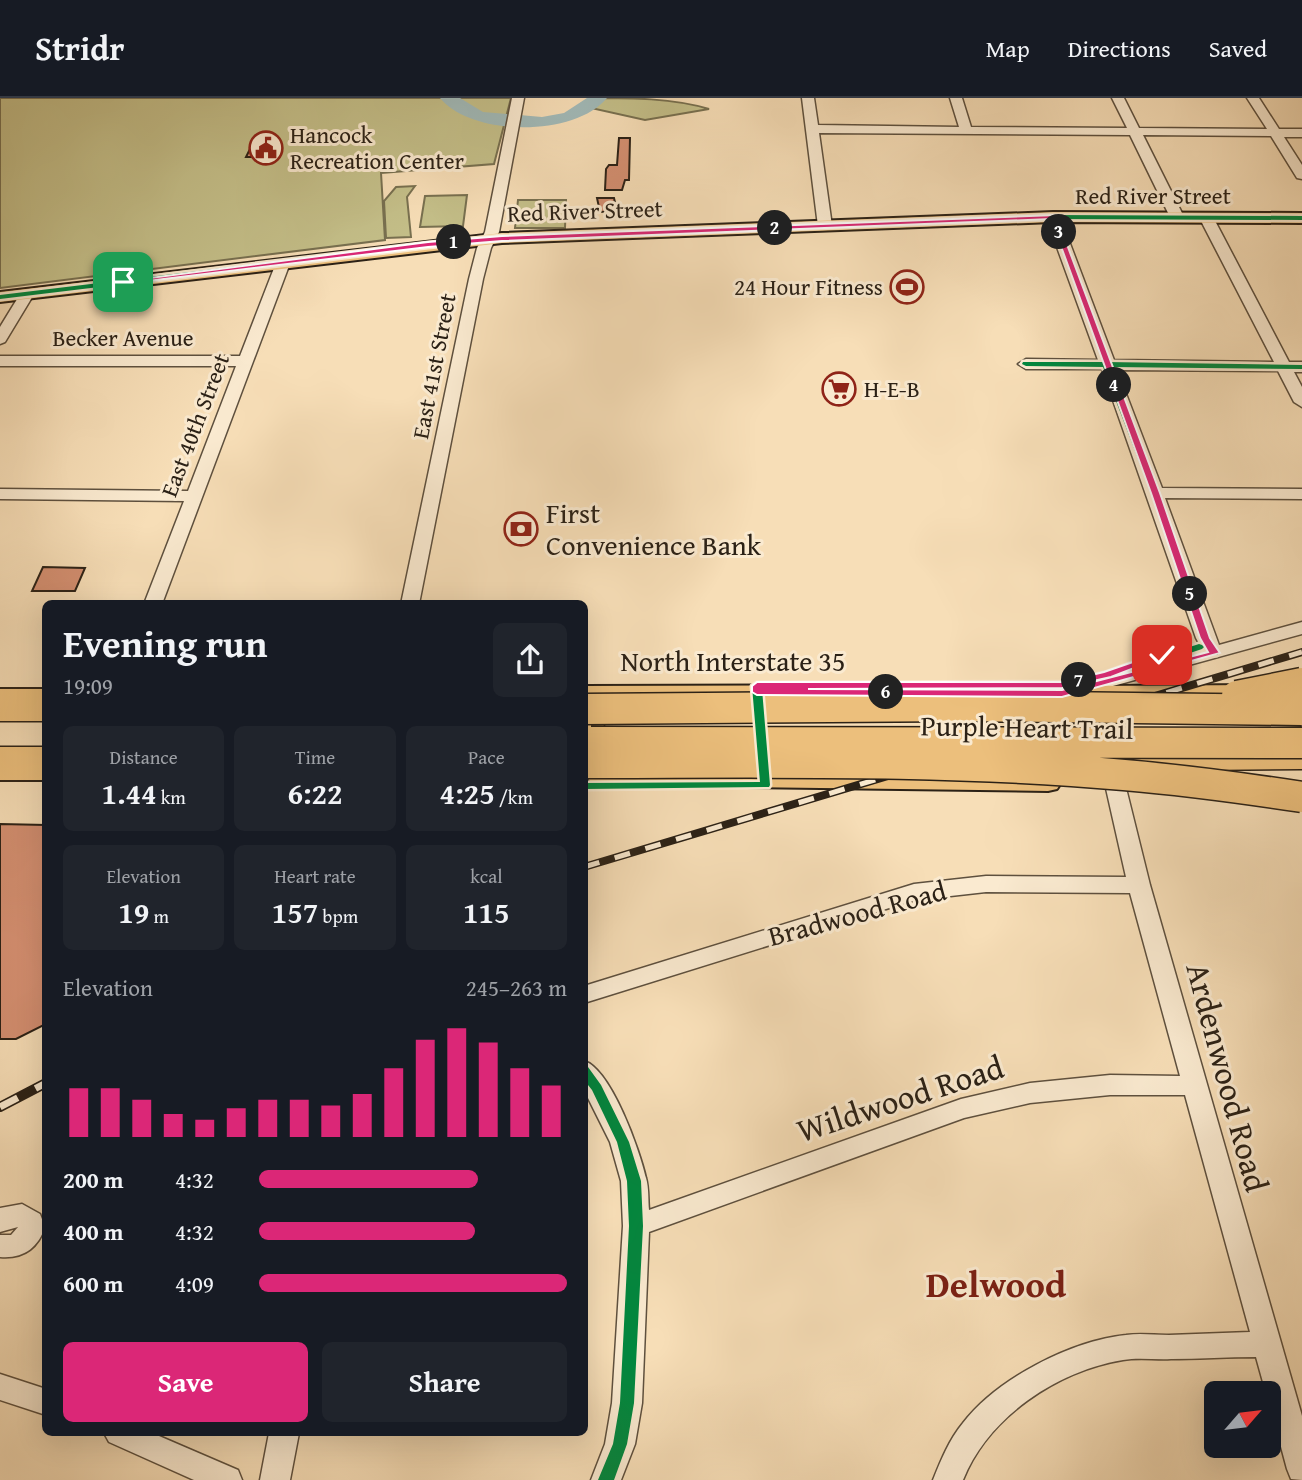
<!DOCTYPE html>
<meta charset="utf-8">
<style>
:root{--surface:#171b24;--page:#20242c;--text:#f1f3f6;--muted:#9ea1a6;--line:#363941;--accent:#db2777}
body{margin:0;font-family:"Gentium Book Plus",serif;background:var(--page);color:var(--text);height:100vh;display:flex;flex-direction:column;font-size:26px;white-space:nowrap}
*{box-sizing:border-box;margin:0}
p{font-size:23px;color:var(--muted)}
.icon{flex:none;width:38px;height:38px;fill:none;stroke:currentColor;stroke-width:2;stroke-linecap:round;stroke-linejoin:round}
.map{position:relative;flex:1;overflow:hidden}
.sheet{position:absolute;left:42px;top:502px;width:546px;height:836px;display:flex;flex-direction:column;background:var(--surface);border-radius:10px;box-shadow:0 7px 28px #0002}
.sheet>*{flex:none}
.needle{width:46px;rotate:62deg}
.controls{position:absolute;left:1204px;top:1283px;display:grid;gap:14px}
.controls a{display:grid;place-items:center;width:77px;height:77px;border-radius:10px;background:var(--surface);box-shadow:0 7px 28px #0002;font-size:35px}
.pin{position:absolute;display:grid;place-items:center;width:60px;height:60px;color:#fff;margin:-30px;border-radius:14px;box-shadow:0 4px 10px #0006}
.km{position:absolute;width:35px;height:35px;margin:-18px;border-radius:50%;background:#222;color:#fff;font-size:19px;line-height:35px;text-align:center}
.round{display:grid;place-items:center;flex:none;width:74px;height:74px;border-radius:10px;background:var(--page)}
.head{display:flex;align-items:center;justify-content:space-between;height:119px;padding:0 21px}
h1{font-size:38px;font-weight:800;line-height:52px}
.stats{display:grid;grid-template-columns:repeat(3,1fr);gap:10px;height:119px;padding:7px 21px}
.stats div{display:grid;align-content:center;border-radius:10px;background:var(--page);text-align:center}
.stats b{font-size:30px;font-weight:800}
.stats small{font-size:19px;font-weight:400}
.stats p{font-size:19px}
.chart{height:196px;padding:14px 21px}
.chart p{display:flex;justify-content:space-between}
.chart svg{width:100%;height:126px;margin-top:7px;stroke:var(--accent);stroke-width:6}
.action{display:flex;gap:14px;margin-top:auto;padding:14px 21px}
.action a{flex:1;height:80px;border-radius:10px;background:var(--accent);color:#fff;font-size:28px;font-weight:800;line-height:80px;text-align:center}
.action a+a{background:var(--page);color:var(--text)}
ul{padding:0 21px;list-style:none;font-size:23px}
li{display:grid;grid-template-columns:112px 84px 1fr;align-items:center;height:52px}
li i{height:18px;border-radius:9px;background:var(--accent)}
header{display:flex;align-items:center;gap:42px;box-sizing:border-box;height:98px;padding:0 35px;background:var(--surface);border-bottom:2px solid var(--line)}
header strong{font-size:33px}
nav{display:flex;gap:38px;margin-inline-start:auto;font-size:24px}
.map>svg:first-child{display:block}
.green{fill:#c4bf89;stroke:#787050;stroke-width:2}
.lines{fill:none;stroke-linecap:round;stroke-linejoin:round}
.river{fill:#a1bab9;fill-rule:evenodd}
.building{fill:#d48f71;stroke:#2b2116;stroke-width:2}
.minor-casing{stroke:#5e503e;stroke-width:3}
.major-casing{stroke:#2b2116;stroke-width:4}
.highway-casing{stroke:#2b2116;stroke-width:3}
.minor{fill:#faead0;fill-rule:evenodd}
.major{fill:#ecbf7c;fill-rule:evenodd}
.highway{fill:#ecbf7c;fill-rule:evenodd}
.rail-far1-casing{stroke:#2b2116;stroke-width:8}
.rail-casing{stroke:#2b2116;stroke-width:10}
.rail-far1{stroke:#faead0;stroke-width:5;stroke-dasharray:16;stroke-linecap:butt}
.rail{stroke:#faead0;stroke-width:7;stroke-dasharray:20;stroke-linecap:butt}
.highway-bridge-casing{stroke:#2b2116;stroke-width:33;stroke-linecap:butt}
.highway-bridge{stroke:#ecbf7c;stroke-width:30}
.cycleway-casing{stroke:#faead0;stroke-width:5}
.cycleway{fill:#00873e;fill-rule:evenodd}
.route{fill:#db2777;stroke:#fff;stroke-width:2}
.labels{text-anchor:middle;stroke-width:6;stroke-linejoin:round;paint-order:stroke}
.far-poi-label{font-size:23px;fill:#2b2116;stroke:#faead0;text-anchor:start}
.far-street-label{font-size:23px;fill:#2b2116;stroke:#faead0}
.poi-label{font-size:28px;fill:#2b2116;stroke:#faead0;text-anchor:start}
.street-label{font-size:28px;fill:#2b2116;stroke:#faead0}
.near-street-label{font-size:33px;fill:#2b2116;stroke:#faead0}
.near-neighbourhood-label{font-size:37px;font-weight:bold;fill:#7a1f14;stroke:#faead0}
</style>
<header>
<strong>Stridr</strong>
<nav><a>Map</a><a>Directions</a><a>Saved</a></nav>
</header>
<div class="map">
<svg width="1302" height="1382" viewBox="0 0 1302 1382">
<rect width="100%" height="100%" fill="#f7deb7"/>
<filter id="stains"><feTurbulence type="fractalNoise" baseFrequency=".00286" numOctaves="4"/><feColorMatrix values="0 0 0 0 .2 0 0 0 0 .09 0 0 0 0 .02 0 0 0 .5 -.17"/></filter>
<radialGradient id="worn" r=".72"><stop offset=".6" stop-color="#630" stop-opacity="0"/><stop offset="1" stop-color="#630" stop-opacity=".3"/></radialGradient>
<path class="green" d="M0,0H511L494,66L381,75L385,142L0,190Z
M591,0C630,0 673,0 709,11L645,22L591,10Z
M415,88L407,99L411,139L386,140L384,103L396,89Z
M467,97L463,128L420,129L425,98Z
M518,102H566L565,130H515Z"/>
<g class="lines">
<path class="river" d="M440,0H460L483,14L542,19L564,15L587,0H607C575,39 472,39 440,0Z"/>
</g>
<path class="building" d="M256,39H272L270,43H276L269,59H246Z
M619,40H630L629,82H625L622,92H605L606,71L609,67H617Z
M597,100H614L617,113L600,114Z
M43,469L85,470L75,493H32Z
M0,726L46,727V926L16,941H0Z"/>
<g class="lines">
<defs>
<path id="minor" d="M512,0H524L499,134L491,150L483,181L419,506H401L469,181L477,150L485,134Z
M802,0H814L818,27L959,29L950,0H962L971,29L1127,30L1112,0H1124L1139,30L1267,31L1247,0H1259L1279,31H1302V39H1284L1302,67V81L1297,80L1271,38L1143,37L1184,119L1177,123L1170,119L1130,37L819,35L832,128L825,132L818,128Z
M1053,115L1060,119L1114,262L1274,264L1199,119L1206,115L1213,119L1289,264H1302V274H1294L1302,289V309L1294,304L1278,273L1117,272L1162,390L1302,391V401L1165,400L1219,547L1302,524V536L1062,602L1055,600L1052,596L1055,592L1202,551L1196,540L1102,271H1026L1018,266L1026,261L1098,262L1046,119Z
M283,161L290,165L162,506H144L184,403L0,401V391L188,393L236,268H0V258H240L276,165Z
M27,192L34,196L5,244L0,246V229L22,193Z
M1115,679L1122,681L1125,686L1150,787L1302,1318V1382L1291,1381L1287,1371L1269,1304V1295H1266L1256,1259C1228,1259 1199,1261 1171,1261C1155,1262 1139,1259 1123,1262C1057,1273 988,1319 963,1382H933C941,1362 949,1342 963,1325C997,1281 1070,1243 1126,1237C1140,1235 1154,1237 1169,1237C1196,1236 1223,1235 1250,1234L1185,997H1110L1030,1005L964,1020L649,1134L642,1305L635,1346L621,1382H591L605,1346L612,1305L623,1128L621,1083L610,1044L584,992V963C611,971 640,1053 646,1080C649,1090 648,1102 649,1112L961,1001L1030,985L1110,977L1180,978L1130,795L986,794L915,802L584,905V888L914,786L986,778L1126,779L1105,686L1108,681Z
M22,1106L40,1116L45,1129C38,1150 23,1161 0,1159V1137H11L18,1129L0,1134V1110Z
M0,1276L46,1291V1317L0,1302Z
M104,1335H152L238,1372L242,1382H194L109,1344Z
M269,1335H299L290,1382H260Z"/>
<path id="major" d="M1053,114L1302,115V125L1053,124L502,145L0,204V194L502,135Z
M894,587L903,589L906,594L903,599L584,602V588Z
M1258,587L1267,589L1270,594L1267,599L1090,602L1081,600L1078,595L1081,590L1090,588Z
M0,591H46V605H0Z
M0,666H46V682H0Z
M600,671L1048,677L1057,679L1061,685L1057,691L1048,693L600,687L591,685L587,679L591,673Z"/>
<path id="highway" d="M0,605H46V623H0Z
M584,618L600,622L604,628L600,634L584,636Z
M0,649H46V667H0Z
M1302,653V671L1098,673L1088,671L1083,664L1088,657L1098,655Z"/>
</defs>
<use href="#minor" class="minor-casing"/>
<use href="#major" class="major-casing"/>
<use href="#highway" class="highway-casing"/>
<use href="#minor" class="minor"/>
<use href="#major" class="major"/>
<use href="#highway" class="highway"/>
<defs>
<path id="rail-far1" d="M584,769L1302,554"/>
<path id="rail" d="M0,1009L46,985"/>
</defs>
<use href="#rail-far1" class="rail-far1-casing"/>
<use href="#rail" class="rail-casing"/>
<use href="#rail-far1" class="rail-far1"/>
<use href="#rail" class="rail"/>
<defs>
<path id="highway-bridge" d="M1237,598L1302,585
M584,611L964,608L1302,612
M591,644L1302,645
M584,665C764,665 944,661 1124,677C1183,682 1243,690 1302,699"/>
</defs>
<use href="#highway-bridge" class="highway-bridge-casing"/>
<use href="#highway-bridge" class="highway-bridge"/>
<defs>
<path id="cycleway" d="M1053,117L1302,118V122L1053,121L502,142L428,149L0,201V197L428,145L502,138Z
M1023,264H1106L1302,267V271L1111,269L1159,395L1210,540L1219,555L1217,557H1211L1200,540L1151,395L1103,269L1026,268L1022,266Z
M1199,546L1202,547L1204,549L1202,551L1172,561L1163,560L1110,579L1062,590L762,591L770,687L769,689L584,691V685L760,684L752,588L757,585L1062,584L1104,575L1159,555H1171Z
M584,967L588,969L601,987L629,1044L641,1083L643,1128L634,1305L627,1346L614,1382H598L613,1346L620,1305L629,1128L627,1083L617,1044L592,992L584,982Z"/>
</defs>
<use href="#cycleway" class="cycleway-casing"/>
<use href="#cycleway" class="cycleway"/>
</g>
<path class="route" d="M1056,117L1160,395L1210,540L1220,555L1062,599L757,597L752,594V588L757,584H1062L1104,574L1159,555L1168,557L1111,579L1062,590L808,591L1062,592L1208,554L1200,540L1151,395L1051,121L502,143L428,149L123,186L119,184L428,144L502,138Z"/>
<defs>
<symbol id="civic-ring" viewBox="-11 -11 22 22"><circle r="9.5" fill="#faead0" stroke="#8f2418" stroke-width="1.5"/><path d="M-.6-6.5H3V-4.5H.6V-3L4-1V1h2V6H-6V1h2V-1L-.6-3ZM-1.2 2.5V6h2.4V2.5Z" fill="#8f2418"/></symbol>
<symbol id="stadium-ring" viewBox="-11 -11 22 22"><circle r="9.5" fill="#faead0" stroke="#8f2418" stroke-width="1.5"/><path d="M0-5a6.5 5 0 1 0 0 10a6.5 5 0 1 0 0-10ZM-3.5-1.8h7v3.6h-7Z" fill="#8f2418"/></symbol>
<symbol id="supermarket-ring" viewBox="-11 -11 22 22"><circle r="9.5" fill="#faead0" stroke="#8f2418" stroke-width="1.5"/><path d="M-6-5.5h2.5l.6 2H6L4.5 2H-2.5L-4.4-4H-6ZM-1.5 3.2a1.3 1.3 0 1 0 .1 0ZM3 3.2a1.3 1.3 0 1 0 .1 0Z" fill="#8f2418"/></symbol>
<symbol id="bank-ring" viewBox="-11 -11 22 22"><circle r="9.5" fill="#faead0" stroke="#8f2418" stroke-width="1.5"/><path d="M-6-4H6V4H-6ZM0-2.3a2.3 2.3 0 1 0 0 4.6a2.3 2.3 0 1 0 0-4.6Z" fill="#8f2418"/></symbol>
</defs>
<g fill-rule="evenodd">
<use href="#civic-ring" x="247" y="31" width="38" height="38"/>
<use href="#stadium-ring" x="888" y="170" width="38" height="38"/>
<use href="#supermarket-ring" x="820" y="272" width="38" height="38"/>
<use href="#bank-ring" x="502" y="412" width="38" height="38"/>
</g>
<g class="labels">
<g class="far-poi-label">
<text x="290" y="45">Hancock<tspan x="290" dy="26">Recreation Center</tspan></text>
<text x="883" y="197" text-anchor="end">24 Hour Fitness</text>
<text x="864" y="299">H-E-B</text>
</g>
<g class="far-street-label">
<text x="1153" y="106">Red River Street</text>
<text transform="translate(585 113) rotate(-2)" y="8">Red River Street</text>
<text x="123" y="248">Becker Avenue</text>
<text transform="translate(434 268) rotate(-79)" y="8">East 41st Street</text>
<text transform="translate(195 327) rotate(-69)" y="8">East 40th Street</text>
</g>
<g class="poi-label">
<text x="546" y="425">First<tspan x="546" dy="32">Convenience Bank</tspan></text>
</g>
<g class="street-label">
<text x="733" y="573">North Interstate 35</text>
<text transform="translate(1027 629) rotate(1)" y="10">Purple Heart Trail</text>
<text transform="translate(857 815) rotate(-15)" y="10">Bradwood Road</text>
</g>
<g class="near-street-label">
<text transform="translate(1228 979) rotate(75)" y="12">Ardenwood Road</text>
<text transform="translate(900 1000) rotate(-18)" y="12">Wildwood Road</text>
</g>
<g class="near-neighbourhood-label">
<text x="996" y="1199">Delwood</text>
</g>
</g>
<rect width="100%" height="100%" filter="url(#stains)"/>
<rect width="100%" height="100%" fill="url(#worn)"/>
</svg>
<div class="controls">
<a><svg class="needle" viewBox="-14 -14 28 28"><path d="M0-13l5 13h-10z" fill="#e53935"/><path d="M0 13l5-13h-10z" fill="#9ea1a6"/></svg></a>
</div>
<div class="pin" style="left:123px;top:184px;background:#1e9e55"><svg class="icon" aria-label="arrive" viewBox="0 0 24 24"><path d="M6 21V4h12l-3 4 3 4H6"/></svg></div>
<div class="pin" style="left:1162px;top:557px;background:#d93025"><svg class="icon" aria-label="check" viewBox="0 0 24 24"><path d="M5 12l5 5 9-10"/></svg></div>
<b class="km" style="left:454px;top:144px">1</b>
<b class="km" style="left:775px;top:130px">2</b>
<b class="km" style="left:1059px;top:134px">3</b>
<b class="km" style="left:1114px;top:287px">4</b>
<b class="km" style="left:1190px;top:496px">5</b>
<b class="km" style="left:886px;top:594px">6</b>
<b class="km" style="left:1079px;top:582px">7</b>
<section class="sheet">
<div class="head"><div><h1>Evening run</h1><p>19:09</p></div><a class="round"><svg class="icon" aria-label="share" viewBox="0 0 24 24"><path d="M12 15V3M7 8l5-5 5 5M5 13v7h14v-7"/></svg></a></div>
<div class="stats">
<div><p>Distance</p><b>1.44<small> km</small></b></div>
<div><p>Time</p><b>6:22</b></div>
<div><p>Pace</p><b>4:25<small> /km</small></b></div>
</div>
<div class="stats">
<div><p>Elevation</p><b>19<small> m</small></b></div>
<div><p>Heart rate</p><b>157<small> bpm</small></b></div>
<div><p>kcal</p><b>115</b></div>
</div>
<div class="chart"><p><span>Elevation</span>245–263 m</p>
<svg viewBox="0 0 160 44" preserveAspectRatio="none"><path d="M5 44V27M15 44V27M25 44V31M35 44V36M45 44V38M55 44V34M65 44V31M75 44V31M85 44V33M95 44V29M105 44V20M115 44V10M125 44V6M135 44V11M145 44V20M155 44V26"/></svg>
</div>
<ul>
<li><b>200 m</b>4:32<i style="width:71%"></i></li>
<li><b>400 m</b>4:32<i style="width:70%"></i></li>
<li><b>600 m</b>4:09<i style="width:100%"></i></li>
</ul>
<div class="action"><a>Save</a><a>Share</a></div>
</section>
</div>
